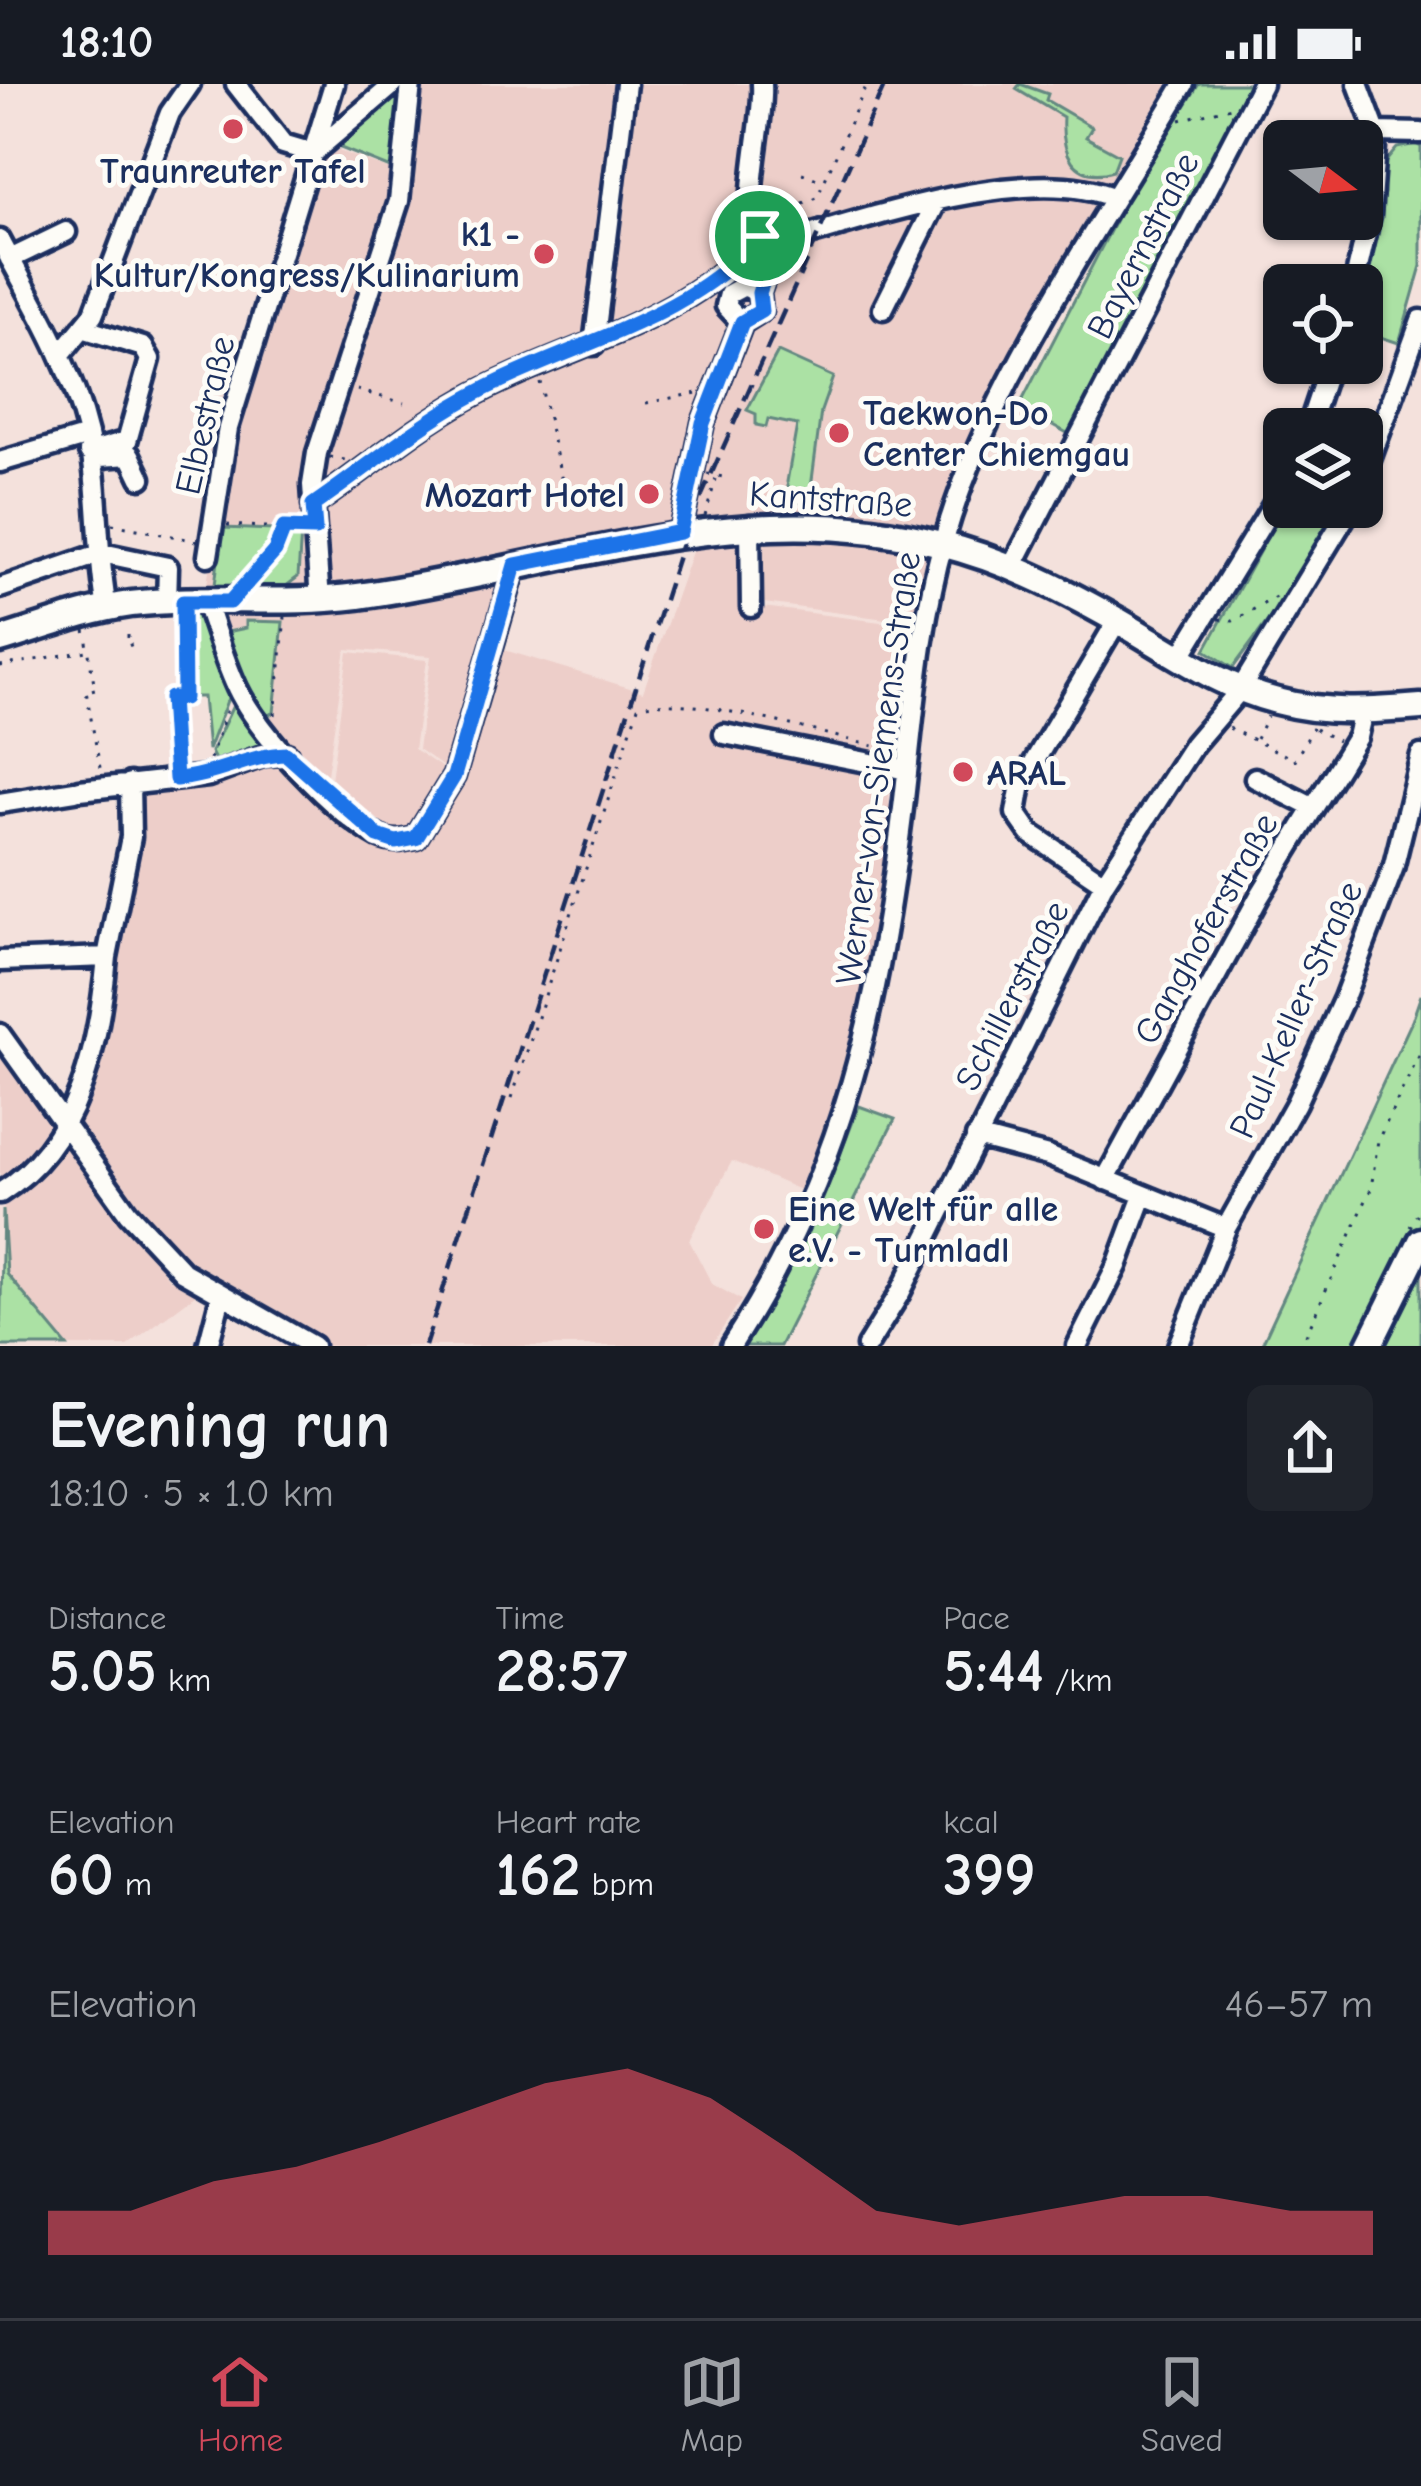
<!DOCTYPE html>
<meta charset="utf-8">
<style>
:root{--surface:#171b24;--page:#20242c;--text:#f1f3f6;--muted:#9ea1a6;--line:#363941;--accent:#d1495b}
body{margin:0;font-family:"Comic Neue",sans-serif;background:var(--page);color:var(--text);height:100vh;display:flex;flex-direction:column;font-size:45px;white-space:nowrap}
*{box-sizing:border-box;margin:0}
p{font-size:39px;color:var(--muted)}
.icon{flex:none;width:66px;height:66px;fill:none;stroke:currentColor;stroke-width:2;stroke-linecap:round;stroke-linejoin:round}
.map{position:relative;height:1262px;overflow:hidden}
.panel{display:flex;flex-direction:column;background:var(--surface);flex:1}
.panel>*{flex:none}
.needle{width:78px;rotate:106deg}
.fabs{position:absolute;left:1263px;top:36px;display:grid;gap:24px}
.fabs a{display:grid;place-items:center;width:120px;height:120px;border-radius:18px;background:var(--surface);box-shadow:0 3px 9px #0004;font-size:60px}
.pin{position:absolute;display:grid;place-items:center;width:102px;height:102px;color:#fff;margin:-51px;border:6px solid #fff;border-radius:50%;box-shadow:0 3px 12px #0007}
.round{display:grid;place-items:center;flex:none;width:126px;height:126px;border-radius:18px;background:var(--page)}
.head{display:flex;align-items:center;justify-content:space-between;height:204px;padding:0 48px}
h1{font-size:66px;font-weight:600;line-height:90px}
.figures{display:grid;grid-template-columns:repeat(3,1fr);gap:18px;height:204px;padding:12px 48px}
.figures div{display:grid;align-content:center}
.figures b{font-size:60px;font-weight:600}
.figures small{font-size:33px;font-weight:400}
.figures p{font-size:33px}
.chart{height:336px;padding:24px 48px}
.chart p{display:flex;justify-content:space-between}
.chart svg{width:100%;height:216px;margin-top:12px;fill:var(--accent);opacity:.7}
.status{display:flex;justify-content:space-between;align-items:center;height:84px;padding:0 60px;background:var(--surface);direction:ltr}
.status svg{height:33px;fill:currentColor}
.tab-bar{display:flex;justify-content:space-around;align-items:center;height:168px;border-top:3px solid var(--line);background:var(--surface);font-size:33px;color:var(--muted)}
.tab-bar a{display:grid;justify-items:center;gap:6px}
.tab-bar .on{color:var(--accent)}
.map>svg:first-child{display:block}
.built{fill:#edcec9}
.green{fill:#abe1a4;stroke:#638881;stroke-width:3}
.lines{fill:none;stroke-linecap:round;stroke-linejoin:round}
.minor-casing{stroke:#1b2f5e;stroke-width:27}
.major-casing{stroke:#1b2f5e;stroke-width:33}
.path{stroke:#1b2f5e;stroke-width:3;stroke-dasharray:3 9;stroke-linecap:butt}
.minor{stroke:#fdfcf7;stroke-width:18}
.major{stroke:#fdfcf7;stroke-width:24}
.rail{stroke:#1b2f5e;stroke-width:4.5;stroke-dasharray:18 9;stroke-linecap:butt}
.route-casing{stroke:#fff;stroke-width:24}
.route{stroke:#1a73e8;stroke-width:15}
.poi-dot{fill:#d1495b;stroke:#fdfcf7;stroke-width:4.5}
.labels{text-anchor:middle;stroke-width:10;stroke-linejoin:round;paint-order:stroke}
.poi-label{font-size:36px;font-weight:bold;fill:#1b2f5e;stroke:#fdfcf7;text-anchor:start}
.street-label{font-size:36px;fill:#1b2f5e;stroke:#fdfcf7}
</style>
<div class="status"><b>18:10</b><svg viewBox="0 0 49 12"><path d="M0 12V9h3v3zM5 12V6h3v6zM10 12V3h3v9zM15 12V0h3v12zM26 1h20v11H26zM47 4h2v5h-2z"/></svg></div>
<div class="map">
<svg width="1421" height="1262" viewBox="0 0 1421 1262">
<rect width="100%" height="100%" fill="#f4e1dc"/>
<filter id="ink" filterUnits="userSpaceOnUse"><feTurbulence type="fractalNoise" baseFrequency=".00833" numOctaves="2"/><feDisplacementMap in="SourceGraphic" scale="24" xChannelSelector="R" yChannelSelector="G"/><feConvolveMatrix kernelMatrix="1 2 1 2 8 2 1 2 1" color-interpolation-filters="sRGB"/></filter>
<g filter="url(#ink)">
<path class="built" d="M419,0H1170L1048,209L990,320L942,429L916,539L742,516V457L692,459L519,484L452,689L418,665L431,572L346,565L324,710L329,711L348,568L427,576L414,665L454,692L501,565L643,608L694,462L740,458L739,520L920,543L889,704L890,769L860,949L807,1109L732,1077L689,1156L712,1200L741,1216L711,1262H312L258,1234L128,1129L77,1045L104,905L130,699L208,692L265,671L272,657L205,516L228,344L314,58L410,93Z
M0,950L64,1044L50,1049L0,1098Z
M66,1052L169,1195L196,1210L127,1262H60L6,1190L3,1111Z"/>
<path class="green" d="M400,0L393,85L328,59Z
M1020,0L1048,10L1046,16L1092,43L1086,53L1119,71L1113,87C1073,99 1061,67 1063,33L1016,5Z
M1199,0H1253L1071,351L1019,323L1124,120Z
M1416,60L1421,63V182L1399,259L1362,247V210L1384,109L1382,82L1397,64Z
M778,268L833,293L821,327L809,419L793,418L787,398L797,341L768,335L766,343L756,341V330L747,326Z
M1284,423H1340L1300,493L1233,584L1205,566Z
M222,444L301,447L298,493L277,509H214Z
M206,531L233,601L208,666L203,613H187L186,532Z
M246,537L283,538L274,629L267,631L245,602L227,548L246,544Z
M237,613L263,666L218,682L211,668Z
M1421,911V1262H1261L1412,937Z
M859,1022L895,1035L780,1262H741C791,1187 827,1106 859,1022Z
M3,1126L7,1190L67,1262H0Z"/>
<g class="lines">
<defs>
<path id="minor" d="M236,0L283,60L313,69L394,0
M1358,0L1376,48L1421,49
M760,152L782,159C870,134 1031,78 1114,114
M760,152C739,123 765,41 762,0
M0,156C33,218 71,280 88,350C100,402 96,468 107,524
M10,175L66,148
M1354,201L1370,132L1376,48
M759,209L776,159
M883,225L935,121
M82,244L143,263L150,275L127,357L89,368
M594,261L626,0
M61,270L93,231L170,29L190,0
M1308,345L1330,279
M100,373L130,371L141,394
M0,378L88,352
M1362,398L1421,236
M313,421C363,387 412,345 464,316C562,261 684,241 760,152
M750,441L751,523
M680,448L703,339L742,239L761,227L759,209L744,202L729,210L726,222L742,239
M208,472L228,344L334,0
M1013,481L1262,0
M0,504L102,469L168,483L167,519
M205,516C215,545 224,576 237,604C259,650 334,729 379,753C392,759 402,757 416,754L454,692L516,480
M320,517L312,401L317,369L399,117L411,0
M1179,575L1284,403
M724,650L907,686
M1255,694L1312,723
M80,706L208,692L265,671L287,670
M0,719L75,707
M1104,799L1030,749L1016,729L1021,700L1117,537
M0,877L107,873L131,753L130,699
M0,950L128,1129L183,1188L313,1262
M976,1053L1048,1072L1226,1144
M1105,1096L1259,813L1357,653L1363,627
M0,1109C80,1059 99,960 107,873
M208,1262L221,1212
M731,1262C846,1084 879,922 904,716C914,630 920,540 944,456C988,300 1102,140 1184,0
M867,1262L900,1209L1104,799L1194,660L1240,606L1351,423
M1077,1262L1117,1182L1143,1112
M1178,1262L1226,1144L1296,1019L1344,914L1393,785L1421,671"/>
<path id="major" d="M0,556C43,543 87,526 131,520C207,511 282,522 358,512C554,485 741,408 941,460C1004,476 1058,503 1115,535C1168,565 1217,602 1277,617C1325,630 1372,627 1421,623
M1369,1262L1421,1157"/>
</defs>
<use href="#minor" class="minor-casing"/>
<use href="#major" class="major-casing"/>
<path class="path" d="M1180,36L1235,22
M802,89L822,97
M770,115L792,125L817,114L867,0
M789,139L792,125
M540,298L568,424
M357,306L404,319
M646,319L697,309
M330,373L350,377
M707,390L729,394
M705,432L716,395
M112,440L197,457
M227,441L301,445
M243,499L275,467L283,446
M1219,535L1233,537L1281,510
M85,546L95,605L86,607L101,689
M128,551V562L133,560
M0,582L87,567
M275,631L285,533
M1229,644L1295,676L1313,644
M1315,645L1338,657
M1256,655L1267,632
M210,675L228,622
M175,677L171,614H184V538
M512,1014L638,623C683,607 836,654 890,666
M1410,1143L1421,1123
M1301,1262L1371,1105L1378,1056L1421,968"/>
<use href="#minor" class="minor"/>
<use href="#major" class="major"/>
<path class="rail" d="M425,1262L686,447L885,0"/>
</g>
</g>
<g class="lines" filter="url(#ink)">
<defs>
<path id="route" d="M760,152L776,159L759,209L761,227L742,238L703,339L680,448L515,481L454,692L416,754L396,758L378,752L286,670C249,671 215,692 176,695L171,614H184L183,518H230L275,467L284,444L315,445L313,421C363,387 412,345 464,316C562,260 684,241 760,152Z"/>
</defs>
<use href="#route" class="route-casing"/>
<use href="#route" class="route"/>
</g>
<g class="poi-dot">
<circle cx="233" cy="45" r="12"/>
<circle cx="544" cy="170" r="12"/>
<circle cx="839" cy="349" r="12"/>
<circle cx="649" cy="410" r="12"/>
<circle cx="963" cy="688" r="12"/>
<circle cx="764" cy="1145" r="12"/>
</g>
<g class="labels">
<g class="poi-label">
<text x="233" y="99" text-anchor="middle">Traunreuter Tafel</text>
<text x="520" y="162" text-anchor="end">k1 -<tspan x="520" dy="41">Kultur/Kongress/Kulinarium</tspan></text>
<text x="863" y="341">Taekwon-Do<tspan x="863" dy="41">Center Chiemgau</tspan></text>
<text x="625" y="423" text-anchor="end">Mozart Hotel</text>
<text x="987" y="701">ARAL</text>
<text x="788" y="1137">Eine Welt für alle<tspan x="788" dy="41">e.V. - Turmladl</tspan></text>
</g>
<g class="street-label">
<text transform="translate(1142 161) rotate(-63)" y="13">Bayernstraße</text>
<text transform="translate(204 331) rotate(-77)" y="13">Elbestraße</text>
<text transform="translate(831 414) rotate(4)" y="13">Kantstraße</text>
<text transform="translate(877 684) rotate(-82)" y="13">Werner-von-Siemens-Straße</text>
<text transform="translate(1205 844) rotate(-61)" y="13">Ganghoferstraße</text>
<text transform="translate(1011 911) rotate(-63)" y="13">Schillerstraße</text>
<text transform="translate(1295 925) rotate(-66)" y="13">Paul-Keller-Straße</text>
</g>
</g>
</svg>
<div class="fabs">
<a><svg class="needle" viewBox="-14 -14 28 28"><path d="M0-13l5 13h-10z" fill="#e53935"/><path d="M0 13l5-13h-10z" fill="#9ea1a6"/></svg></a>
<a><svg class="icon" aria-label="locate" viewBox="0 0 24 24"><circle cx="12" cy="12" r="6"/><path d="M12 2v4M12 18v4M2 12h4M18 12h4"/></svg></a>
<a><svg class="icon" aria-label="layers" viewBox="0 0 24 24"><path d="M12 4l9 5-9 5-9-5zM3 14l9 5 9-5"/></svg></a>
</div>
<div class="pin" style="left:760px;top:152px;background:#1e9e55"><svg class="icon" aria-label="arrive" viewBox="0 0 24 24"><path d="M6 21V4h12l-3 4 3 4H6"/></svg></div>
</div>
<section class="panel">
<div class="head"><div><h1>Evening run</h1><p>18:10 · 5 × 1.0 km</p></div><a class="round"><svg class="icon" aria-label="share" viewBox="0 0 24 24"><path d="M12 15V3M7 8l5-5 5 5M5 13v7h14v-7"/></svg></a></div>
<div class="figures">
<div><p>Distance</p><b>5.05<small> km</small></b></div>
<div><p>Time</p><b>28:57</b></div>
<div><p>Pace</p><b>5:44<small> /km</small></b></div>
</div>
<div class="figures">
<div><p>Elevation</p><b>60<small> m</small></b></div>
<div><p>Heart rate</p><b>162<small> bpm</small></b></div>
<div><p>kcal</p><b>399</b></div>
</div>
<div class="chart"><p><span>Elevation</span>46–57 m</p>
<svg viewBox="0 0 160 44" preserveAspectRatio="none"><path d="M0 44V35L10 35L20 29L30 26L40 21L50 15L60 9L70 6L80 12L90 23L100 35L110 38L120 35L130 32L140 32L150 35L160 35V44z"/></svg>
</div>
</section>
<nav class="tab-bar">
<a class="on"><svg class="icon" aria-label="home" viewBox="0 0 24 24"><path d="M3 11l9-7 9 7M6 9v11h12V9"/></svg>Home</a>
<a><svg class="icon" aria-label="map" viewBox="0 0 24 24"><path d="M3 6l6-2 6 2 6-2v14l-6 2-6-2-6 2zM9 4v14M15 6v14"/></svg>Map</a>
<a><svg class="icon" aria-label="saved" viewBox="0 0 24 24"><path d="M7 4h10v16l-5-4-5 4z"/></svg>Saved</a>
</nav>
